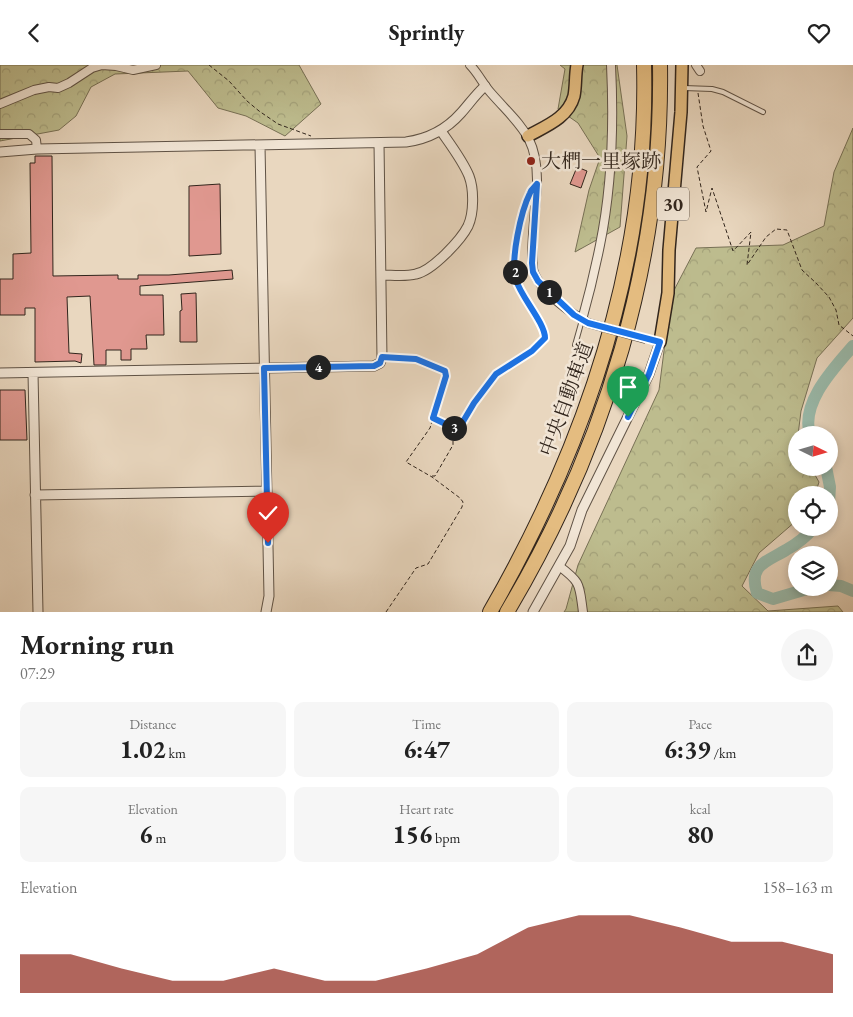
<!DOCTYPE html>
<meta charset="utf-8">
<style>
:root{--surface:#fff;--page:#f6f6f6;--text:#222;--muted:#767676;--accent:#8f2418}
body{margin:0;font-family:"EB Garamond","Noto Serif JP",serif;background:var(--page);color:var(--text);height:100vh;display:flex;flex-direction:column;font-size:19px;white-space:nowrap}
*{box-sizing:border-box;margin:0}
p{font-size:16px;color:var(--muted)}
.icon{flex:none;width:28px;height:28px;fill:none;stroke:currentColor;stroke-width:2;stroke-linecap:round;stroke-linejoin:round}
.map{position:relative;height:547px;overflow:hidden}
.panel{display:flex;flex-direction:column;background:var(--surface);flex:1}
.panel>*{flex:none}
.needle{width:32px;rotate:95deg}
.buttons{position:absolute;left:788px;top:361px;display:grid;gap:10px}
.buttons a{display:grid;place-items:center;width:50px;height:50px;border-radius:50%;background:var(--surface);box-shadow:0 2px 8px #0003;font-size:25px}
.pin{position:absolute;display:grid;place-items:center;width:42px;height:42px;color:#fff;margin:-51px -21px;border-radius:50% 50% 50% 0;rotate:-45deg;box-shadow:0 0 5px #0007}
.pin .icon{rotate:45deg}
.km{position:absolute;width:25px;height:25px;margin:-12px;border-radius:50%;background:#222;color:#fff;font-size:14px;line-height:25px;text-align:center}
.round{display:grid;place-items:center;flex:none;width:52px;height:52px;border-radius:26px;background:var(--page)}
.summary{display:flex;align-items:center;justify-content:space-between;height:85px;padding:0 20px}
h1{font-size:28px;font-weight:700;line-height:38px}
.stats{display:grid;grid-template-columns:repeat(3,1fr);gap:8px;height:85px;padding:5px 20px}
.stats div{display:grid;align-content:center;border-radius:10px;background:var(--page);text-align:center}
.stats b{font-size:25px;font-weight:700}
.stats small{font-size:14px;font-weight:400}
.stats p{font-size:14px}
.chart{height:140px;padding:10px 20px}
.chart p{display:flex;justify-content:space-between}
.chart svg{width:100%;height:90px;margin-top:5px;fill:var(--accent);opacity:.7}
header{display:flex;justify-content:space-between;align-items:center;height:65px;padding:0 20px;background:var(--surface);font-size:22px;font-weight:700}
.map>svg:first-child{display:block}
.forest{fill:url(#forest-crowns);stroke:#777055}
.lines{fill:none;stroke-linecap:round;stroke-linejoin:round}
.river{stroke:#99baab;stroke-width:12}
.building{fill:#e09890;stroke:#31251c}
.service-casing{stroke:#5f5245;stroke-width:6}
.minor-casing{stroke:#5f5245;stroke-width:10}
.tertiary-casing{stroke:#5f5245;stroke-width:11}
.primary-casing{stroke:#31251c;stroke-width:14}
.motorway-casing{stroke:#31251c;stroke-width:16}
.path{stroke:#31251c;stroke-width:1;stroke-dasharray:4 2.5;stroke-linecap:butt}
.service{stroke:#f1e5d5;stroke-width:4}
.minor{stroke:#f1e5d5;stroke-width:8}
.tertiary{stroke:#f1e5d5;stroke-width:9}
.primary{stroke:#e4bc80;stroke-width:11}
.motorway{stroke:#e4bc80;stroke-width:14}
.minor-bridge-casing{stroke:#5f5245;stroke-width:10;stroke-linecap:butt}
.minor-bridge{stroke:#f1e5d5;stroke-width:8}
.route-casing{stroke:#fff;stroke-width:10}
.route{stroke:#1a73e8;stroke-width:6}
.poi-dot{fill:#8f2418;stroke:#f1e5d5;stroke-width:2}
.labels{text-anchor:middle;stroke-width:5;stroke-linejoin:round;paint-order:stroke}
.shield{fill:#f1e5d5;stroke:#6b5f54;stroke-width:1}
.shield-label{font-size:19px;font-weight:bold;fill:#31251c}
.poi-label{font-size:20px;fill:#31251c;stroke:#f1e5d5;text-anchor:start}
.street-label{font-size:20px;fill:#31251c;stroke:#f1e5d5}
</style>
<header><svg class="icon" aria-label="back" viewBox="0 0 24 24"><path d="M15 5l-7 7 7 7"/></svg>Sprintly<svg class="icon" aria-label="heart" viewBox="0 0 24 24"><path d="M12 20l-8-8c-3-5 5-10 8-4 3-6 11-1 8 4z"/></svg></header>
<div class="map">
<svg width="853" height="547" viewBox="0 0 853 547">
<defs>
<pattern id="forest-crowns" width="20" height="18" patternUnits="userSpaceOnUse" patternTransform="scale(1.25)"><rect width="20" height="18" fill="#bdbc8e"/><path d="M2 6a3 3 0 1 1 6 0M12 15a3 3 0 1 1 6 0" fill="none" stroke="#a3a17a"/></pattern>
</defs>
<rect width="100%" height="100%" fill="#e9d7bf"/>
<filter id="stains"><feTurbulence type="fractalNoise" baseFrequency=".004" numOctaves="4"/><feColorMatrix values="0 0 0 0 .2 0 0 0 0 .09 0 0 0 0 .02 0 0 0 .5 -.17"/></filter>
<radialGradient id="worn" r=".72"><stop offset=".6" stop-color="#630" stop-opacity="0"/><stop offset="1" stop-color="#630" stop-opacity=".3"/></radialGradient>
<path class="forest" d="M0,0H299L321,39L285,71L246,51L218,43L188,6L115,9L91,22L76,51L59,65L0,76Z
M560,0H617L627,71L620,162L575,187L589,125L600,93L578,58L558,44L565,4Z
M853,63V253L817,293L801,346L798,370H796V402L811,403L819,417L815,430H796V456L759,488L742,521L768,546L838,541L843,547H564L566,544L578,500L659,325L671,231L696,183L783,180L824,161L834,107Z"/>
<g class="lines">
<path class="river" d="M810,370C800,338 834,303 853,281
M826,402L830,422L829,438
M814,462C807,471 795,480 786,485C766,497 748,500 757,528L773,534L814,522
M829,520L841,521L853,526"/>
</g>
<path class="building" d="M35,91H52L53,211L118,210V214H138V210H169L232,205L233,214L140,221V230H163L164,270H146L147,284H131V295H121V285H106V300H94L90,231L67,232L69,288L82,289L81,298L75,296L35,297V243H25V250H0V214H13V189L31,188L30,98H35Z
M577,102L587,106L581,123L570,119Z
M220,119L221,189L189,191V121Z
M196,228L197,277H180V246L182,245L181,229Z
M0,325H25L27,375H0Z"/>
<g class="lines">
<defs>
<path id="service" d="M684,23L712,24L723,27L763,47
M575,280L582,255"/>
<path id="minor" d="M470,0C478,8 483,19 491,28C520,61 538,71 537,119C536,138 529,194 534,208C542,228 571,248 588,258
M696,0L700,6
M0,39L34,25L49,22L58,23L69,18L92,3L102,0L116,1L133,5L156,0
M0,69H29L36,75L37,84
M582,255C589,230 595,205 600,180C612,121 614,60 611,0
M559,501C582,518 579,520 583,547"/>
<path id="tertiary" d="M260,81L269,531L266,547
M0,87L37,84L406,77C428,74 446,65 461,48C469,39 476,29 485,21
M381,210C392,210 405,212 416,209C432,206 461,175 468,161C474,148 474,124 469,111C463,96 450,79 441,66
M0,308L374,301L380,298L382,293L379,78
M33,308L38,547
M35,430L267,426
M533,547L570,481L582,445L649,309L660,277"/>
<path id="primary" d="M528,71C546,61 568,53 574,31C576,21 575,10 577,0
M660,277L668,228L669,185L681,47L682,0"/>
<path id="motorway" d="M490,547C586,380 649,194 644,0
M507,547C606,381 663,194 660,0"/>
</defs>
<use href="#service" class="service-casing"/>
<use href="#minor" class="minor-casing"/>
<use href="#tertiary" class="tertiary-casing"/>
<use href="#primary" class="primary-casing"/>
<use href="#motorway" class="motorway-casing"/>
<path class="path" d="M209,0L229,16L247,36L259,46L278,59L311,71
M698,28L703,61L711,86L697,102L706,147L712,123L733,186L751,167L747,200L766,172L776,164L787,165L802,205L816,218L829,232L836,245L839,260L853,271
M458,365L474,338L496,309L533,286L545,273C545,257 520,232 516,214C510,189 521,156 528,132
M432,411H435L453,380V375L458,365L433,353
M386,547L416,503L428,499L462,442L463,437L460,433L432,412L406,397L430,363L446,311L445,306L416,294L390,293"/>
<use href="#service" class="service"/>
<use href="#minor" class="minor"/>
<use href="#tertiary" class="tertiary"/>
<use href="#primary" class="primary"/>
<use href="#motorway" class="motorway"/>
<defs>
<path id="minor-bridge" d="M588,258L646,274"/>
</defs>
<use href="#minor-bridge" class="minor-bridge-casing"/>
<use href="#minor-bridge" class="minor-bridge"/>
</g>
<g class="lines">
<defs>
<path id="route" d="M268,478L264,303L374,301L380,298L382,292L416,294L445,306L446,311L433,353L458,365L474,338L496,309L532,286L545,273C545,258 521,232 516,215C510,195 521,146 530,128C531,124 535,122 537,119L532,198L533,207L538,216L574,250L588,258L660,277L649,309L628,352"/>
</defs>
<use href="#route" class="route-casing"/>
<use href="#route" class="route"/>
</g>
<circle class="poi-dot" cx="531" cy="96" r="5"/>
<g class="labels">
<rect class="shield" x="657" y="122.5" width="32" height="33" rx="4"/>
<g class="shield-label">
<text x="673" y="146">30</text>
</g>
<g class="poi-label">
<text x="541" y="103">大椚一里塚跡</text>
</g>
<g class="street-label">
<text transform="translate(566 334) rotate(-70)" y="7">中央自動車道</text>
</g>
</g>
<rect width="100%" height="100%" filter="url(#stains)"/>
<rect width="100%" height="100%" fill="url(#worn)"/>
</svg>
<div class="buttons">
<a><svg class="needle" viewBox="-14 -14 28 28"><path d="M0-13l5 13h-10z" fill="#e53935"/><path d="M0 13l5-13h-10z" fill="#767676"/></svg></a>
<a><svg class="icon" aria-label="locate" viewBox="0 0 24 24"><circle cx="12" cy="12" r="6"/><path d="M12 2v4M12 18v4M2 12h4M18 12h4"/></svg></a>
<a><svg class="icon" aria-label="layers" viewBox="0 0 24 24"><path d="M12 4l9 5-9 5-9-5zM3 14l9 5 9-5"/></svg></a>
</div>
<div class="pin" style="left:628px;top:352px;background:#1e9e55"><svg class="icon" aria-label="arrive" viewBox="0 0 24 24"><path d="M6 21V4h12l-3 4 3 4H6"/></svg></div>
<div class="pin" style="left:268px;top:478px;background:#d93025"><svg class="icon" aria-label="check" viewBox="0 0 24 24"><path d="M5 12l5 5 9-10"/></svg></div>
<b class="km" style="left:549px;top:227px">1</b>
<b class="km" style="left:515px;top:207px">2</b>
<b class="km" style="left:454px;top:363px">3</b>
<b class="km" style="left:318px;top:302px">4</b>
</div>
<section class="panel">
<div class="summary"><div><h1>Morning run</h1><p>07:29</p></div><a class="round"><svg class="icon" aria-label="share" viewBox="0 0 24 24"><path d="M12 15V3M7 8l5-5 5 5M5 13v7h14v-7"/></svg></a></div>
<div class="stats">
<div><p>Distance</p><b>1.02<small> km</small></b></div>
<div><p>Time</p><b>6:47</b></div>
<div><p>Pace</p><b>6:39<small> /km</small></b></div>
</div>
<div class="stats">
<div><p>Elevation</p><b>6<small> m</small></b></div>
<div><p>Heart rate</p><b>156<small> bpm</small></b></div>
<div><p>kcal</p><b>80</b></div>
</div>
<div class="chart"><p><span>Elevation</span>158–163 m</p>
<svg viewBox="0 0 160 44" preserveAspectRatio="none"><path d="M0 44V25L10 25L20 32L30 38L40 38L50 32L60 38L70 38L80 32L90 25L100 12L110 6L120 6L130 12L140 19L150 19L160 25V44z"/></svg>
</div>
</section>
